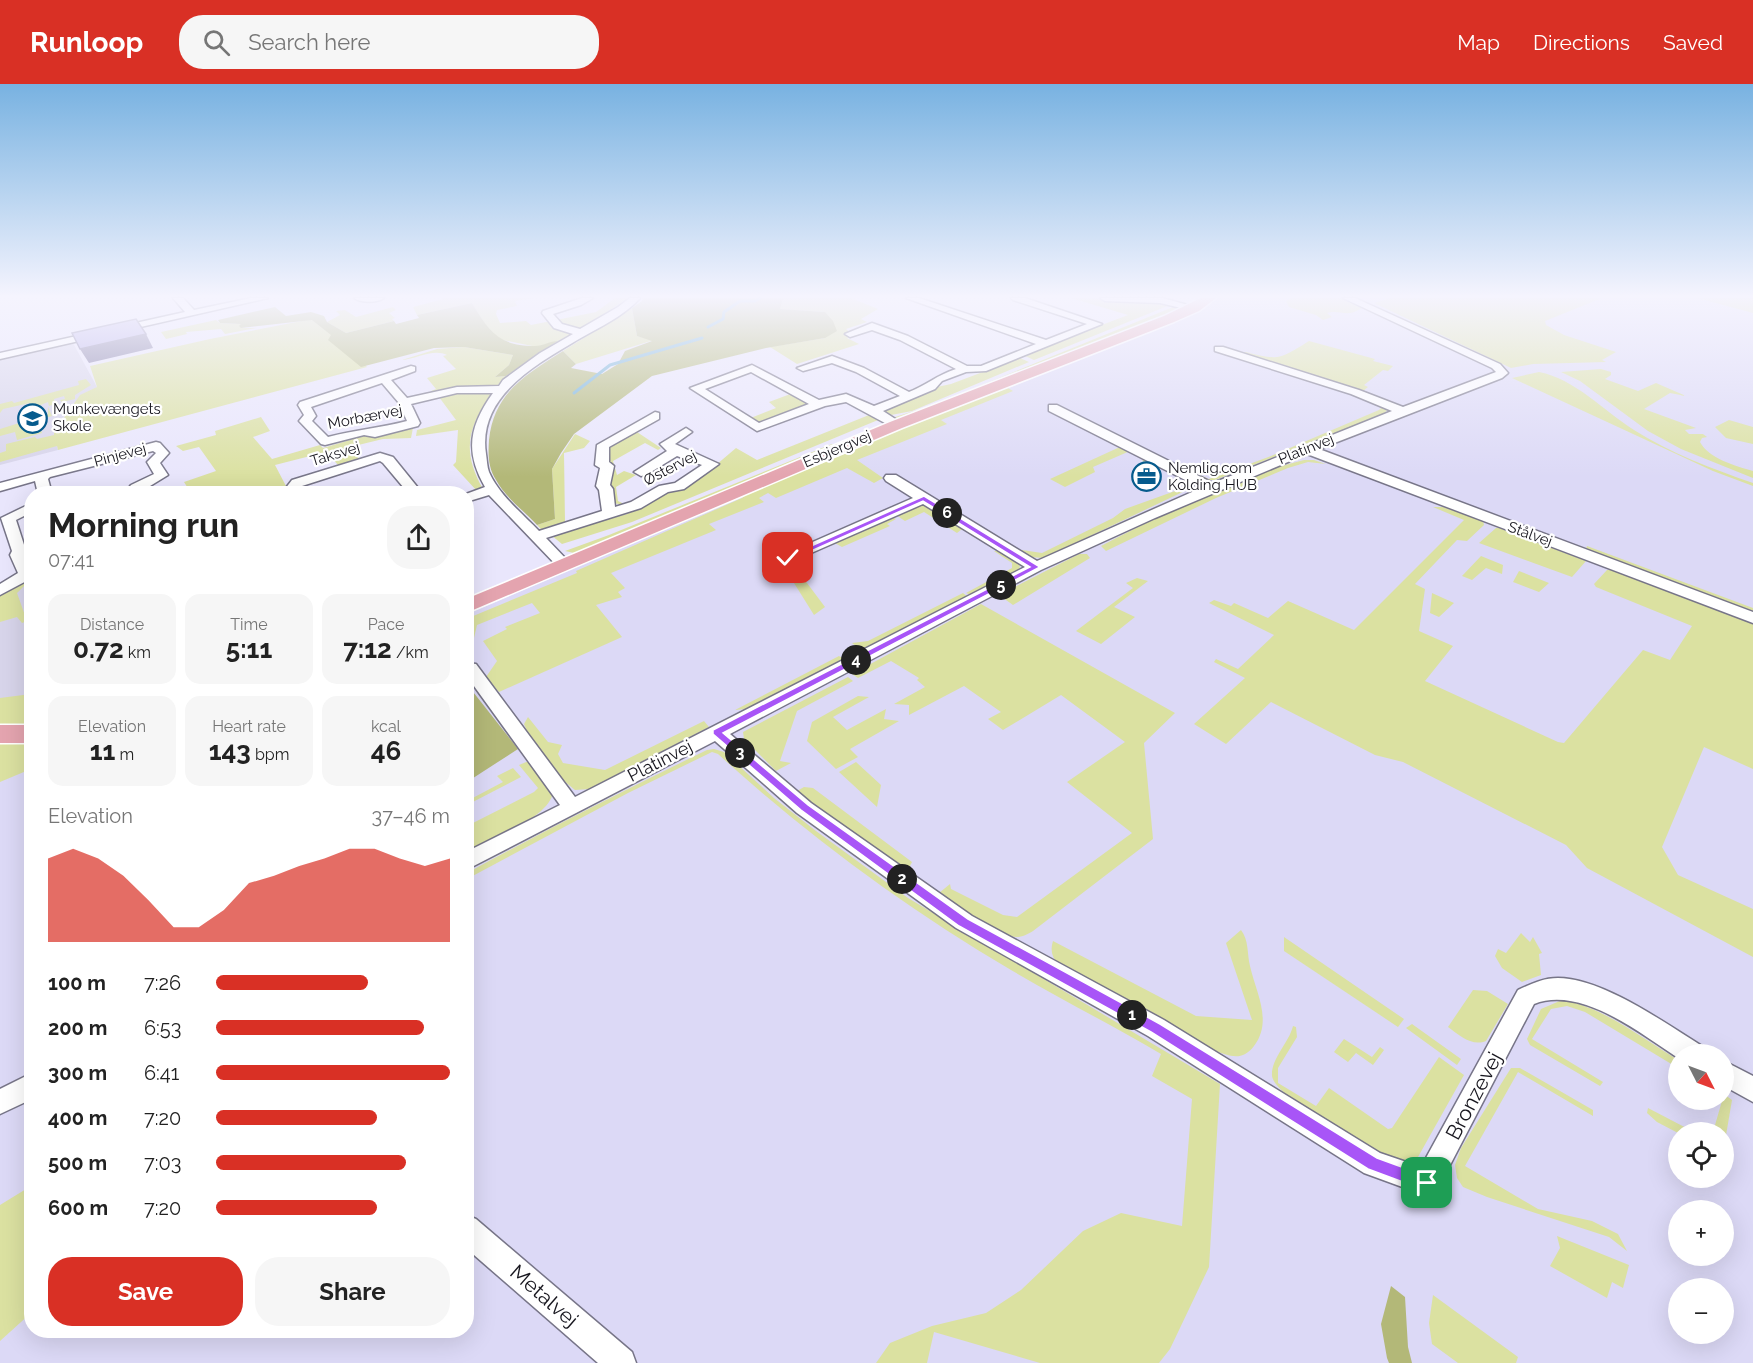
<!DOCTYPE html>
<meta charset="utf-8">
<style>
:root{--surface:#fff;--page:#f6f6f6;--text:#222;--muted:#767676;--accent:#d93025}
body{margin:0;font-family:Raleway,sans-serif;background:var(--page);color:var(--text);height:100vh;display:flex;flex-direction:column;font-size:22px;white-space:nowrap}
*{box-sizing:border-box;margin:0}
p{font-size:20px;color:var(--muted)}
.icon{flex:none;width:33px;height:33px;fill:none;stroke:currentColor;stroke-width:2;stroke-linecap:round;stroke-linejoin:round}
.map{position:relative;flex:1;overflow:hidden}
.details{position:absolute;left:24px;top:402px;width:450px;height:852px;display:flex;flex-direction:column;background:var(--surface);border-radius:24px;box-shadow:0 6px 24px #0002}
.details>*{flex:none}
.needle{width:39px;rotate:132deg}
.tools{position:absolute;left:1668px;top:960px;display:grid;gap:12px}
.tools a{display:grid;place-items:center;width:66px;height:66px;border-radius:50%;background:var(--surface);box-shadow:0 6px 24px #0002;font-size:30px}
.pin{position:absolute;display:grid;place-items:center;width:51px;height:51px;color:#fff;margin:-26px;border-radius:12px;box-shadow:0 3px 9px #0006}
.km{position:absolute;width:30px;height:30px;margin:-15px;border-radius:50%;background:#222;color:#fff;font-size:16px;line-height:30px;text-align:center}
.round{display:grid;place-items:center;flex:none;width:63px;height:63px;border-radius:24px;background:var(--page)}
.overview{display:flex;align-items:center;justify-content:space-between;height:102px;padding:0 24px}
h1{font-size:33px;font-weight:700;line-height:45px}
.stats{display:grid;grid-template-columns:repeat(3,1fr);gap:9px;height:102px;padding:6px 24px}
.stats div{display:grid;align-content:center;border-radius:15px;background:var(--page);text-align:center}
.stats b{font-size:26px;font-weight:700}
.stats small{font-size:16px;font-weight:400}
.stats p{font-size:16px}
.chart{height:168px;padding:12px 24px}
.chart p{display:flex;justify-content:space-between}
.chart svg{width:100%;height:108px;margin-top:6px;fill:var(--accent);opacity:.7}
.cta{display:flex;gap:12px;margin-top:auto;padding:12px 24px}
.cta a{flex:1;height:69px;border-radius:24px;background:var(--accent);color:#fff;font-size:24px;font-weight:700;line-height:69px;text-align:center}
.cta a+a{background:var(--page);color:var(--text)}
ul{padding:0 24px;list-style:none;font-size:20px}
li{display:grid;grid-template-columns:96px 72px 1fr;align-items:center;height:45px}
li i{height:15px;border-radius:8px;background:var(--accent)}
header{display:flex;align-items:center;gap:36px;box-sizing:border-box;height:84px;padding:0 30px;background:var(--accent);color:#fff}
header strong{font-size:28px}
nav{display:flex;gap:33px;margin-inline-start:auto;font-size:21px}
.search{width:420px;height:54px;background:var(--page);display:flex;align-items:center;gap:15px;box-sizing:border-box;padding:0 21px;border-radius:24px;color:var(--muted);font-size:22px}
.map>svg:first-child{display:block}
.built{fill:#dcd9f6;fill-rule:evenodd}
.education{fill:#d7d4ea}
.green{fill:#dbe1a1}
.forest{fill:#b3b878}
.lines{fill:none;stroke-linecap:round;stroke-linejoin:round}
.stream{stroke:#71b0d6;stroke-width:3}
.minor-casing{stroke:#777588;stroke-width:3}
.major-casing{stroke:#fff;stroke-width:3}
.minor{fill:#fff;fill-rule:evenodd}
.major{fill:#e4a4af;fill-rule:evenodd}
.shaded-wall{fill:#7e78a2}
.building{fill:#b4ace7;stroke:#7e78a2;stroke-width:1.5}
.route{fill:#a855f7;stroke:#fff;stroke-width:1.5}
.labels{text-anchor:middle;stroke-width:4.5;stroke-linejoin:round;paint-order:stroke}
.far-poi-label{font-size:15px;fill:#18171f;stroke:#fff;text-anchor:start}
.far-street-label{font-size:15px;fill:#18171f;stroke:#fff}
.street-label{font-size:18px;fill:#18171f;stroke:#fff}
.near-street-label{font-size:21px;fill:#18171f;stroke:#fff}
</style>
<header>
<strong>Runloop</strong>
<div class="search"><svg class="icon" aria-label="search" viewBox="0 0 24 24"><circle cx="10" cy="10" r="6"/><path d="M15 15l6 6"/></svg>Search here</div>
<nav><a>Map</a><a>Directions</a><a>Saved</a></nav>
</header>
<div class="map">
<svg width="1753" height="1279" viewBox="0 0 1753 1279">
<rect width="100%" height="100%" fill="#e9e6fc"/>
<path class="built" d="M1218,214H1753V1279H0V659H31L32,1246H466L467,530L773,399L1202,226ZM1678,970H1724V1016H1678ZM1678,1048H1724V1094H1678ZM1678,1126H1724V1172H1678ZM1678,1204H1724V1250H1678Z"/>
<path class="education" d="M73,259L97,303L54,348L58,366L0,381V276Z
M31,495V627H0V509Z"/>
<path class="green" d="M441,214H535L515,217L517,222L497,226L496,230L500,239L526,237L531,241L596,228L615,214H628L580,246L558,257L537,263L498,255L486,242L472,219L417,231L413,223L443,215Z
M783,214H851L878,225L861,235L867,238L846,245L853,251L847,254L859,260L797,280L770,263L825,254V228L779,225Z
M1071,214L1145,215L1170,221L1034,276L1023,271L1128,231Z
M1291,214H1342L1363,223C1347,235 1341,225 1327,229L1332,233L1323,236L1316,231L1289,223L1286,217Z
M1390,214H1602L1545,237L1546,241L1564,251L1616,268L1602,276L1606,278L1533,280L1511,284L1374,219Z
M1697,214H1753V229Z
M1178,221L1182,225L903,336L892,334L933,321Z
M393,223L396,226L389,229L395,234L392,235L394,237L346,249L327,238L340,231L336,227L345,226L356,233Z
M632,224L637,252L654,256L576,280L563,267Z
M317,234L367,283L58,366L57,362L0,378V369L6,367V360L35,353L37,355L54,351V348L80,311L97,303L90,282L210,255Z
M216,236L220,239L242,240V244H256L225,250L221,245L186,248L187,250L166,255L161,248Z
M1309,257L1375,275L1373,277L1393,282L1388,287L1383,286L1364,301L1368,303L1363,307L1376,312L1374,313L1241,270L1246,268C1279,277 1280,275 1309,257Z
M464,263L513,271L509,281L495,293L506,292L496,303H464L434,309L431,307L436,305L427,294L456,285L443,272L447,271C434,264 416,275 402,276L437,265Z
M1020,274L1029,278L912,327L891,331L883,326L937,303L951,300Z
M1070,278L1008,304L1013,307L941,336L947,340L857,376L883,394L874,399L847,384L776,414L768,409L759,414L764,418L709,440L716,446L611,489L625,504L618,508L622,513L596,521L622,553L499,608L486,593L497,577L483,557L507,545L505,543L540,529L532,519L477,541L469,576L467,577L466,535L577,489L576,487L742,414L757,402L955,322Z
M1601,285L1611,288V291L1605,295L1638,307L1656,299L1686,312L1670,309L1644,325L1696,344L1685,346L1689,350H1703L1707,353L1702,354L1700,358C1709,375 1736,382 1753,387V394L1681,365L1648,347L1580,297L1561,288Z
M1539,288C1575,295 1604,327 1634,346C1670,369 1713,385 1753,399V402L1713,387L1512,294Z
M86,295L91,301L75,311V315L62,318L60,316L65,315L64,312L54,315L55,320L49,322L48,318L33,324L30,319L3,325L0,329V320L12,317L14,319L79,301L78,297Z
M462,307H493C468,343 461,366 483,405L477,407L453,381L456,378L458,346L416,352L417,346L456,336L439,313Z
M793,309L813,320L761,340L748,335L776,324L769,318Z
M1377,320L1387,326L1384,330L1215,396H1207L1190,389L1189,386L1209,395L1271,372L1379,326L1381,324Z
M48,323L52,332L37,336L42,349L17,356L15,348L0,352V345L48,330Z
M869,331L878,336L632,438L562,460L551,451L627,430L716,381L736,364L757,376Z
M261,333L270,347L253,353L272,375L320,361L323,364L370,350L378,352L413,344L411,354L383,355L350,363L361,377L340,383L326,368L275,381L287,404L268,409H191L184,398L216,387L199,363L183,367L176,362L216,351L215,347Z
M1729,336L1753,343V360L1726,354L1715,343Z
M634,346L661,364L658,366L645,359L613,377L617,391L624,387L636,391L616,403L618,417L626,421L612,419L607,361Z
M575,350L590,357L584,364L564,369L565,438L542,446L537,441L555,435L552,385Z
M832,360L837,363L585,468L574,469L565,467L609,451Z
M1122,362L1157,380L1156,382L1142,377L1144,375L1130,367L1093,383L1095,388L1065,403L1050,395Z
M1304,376H1314L1326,380L1308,378L1288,384L1216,414L1106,467L1101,462C1163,430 1238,392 1304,376Z
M1189,402L1191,404L1044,474L1029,473L1019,468L1022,466L1042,469L1113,434L1125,425Z
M926,421L961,441L962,445L957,449L924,428L905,437L896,431L917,422Z
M1433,423H1443L1483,437L1484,441L1467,457L1457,456L1415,500L1425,505L1419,547L1453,562L1425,597L1558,658L1564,659L1643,566L1670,576L1692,542L1596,503L1594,500L1607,486H1613L1753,540V685L1704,663L1662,763L1678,791L1753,825V873L1587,784L1566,761L1403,678L1375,671L1271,618L1226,660L1194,640L1245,594L1214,578L1216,575L1238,585L1274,551L1209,519L1214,516L1231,522L1234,519L1268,534L1288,517L1354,546L1464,436Z
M892,433L896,435L887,440L890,442L842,463L833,458Z
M1496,444H1499L1586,477L1572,493L1479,459Z
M1587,462L1753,524V527L1586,465Z
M994,467H1002L1018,477L1020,483L1017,488L971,511L966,509L1012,484V479Z
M1079,470H1087L1090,474L1013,521L999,511Z
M1481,472L1503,481L1502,490L1486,484L1472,496L1462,492Z
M1519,487L1549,499L1539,508L1513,498Z
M795,488L806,490L804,495L825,523L814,531L789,491Z
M31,490V495L17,509L27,537L22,539L17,533L0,538V509L11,505Z
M1137,494L1148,497L1114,523L1135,533L1101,560L1076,547L1133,504L1126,499Z
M963,509L968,513L865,565L861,566L852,559L868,557Z
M1432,509L1454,519L1439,533L1430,529Z
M981,520L1175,629L1144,659L1153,755L1033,847C1026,851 1019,855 1011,852C999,849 945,818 939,809L950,800L951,805L1003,831L1017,833L1132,749L1067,698L1125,658L1061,611L1003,646L988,635L1001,628L964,602L909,631V621L894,620L925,603L917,596L919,594L891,577L858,594L852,590Z
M839,572L842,574L841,578L746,625L735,626Z
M848,593L853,597L797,627L780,677L791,679L776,687L744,655L743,648Z
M31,610V641H0V614Z
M858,612L869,613L833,633L847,646L886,625L884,635L899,637L850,665L858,673L836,685L807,657L812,638Z
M528,633L548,658L562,661L558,670L563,679L605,686L704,637L709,643L590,705L575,706L564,697L527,647L524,640Z
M31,657V685L0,698V658Z
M714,665L724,668L774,714L816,747L908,814L1220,1000L1209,1183L1170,1265L1159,1279H1040L934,1248L927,1279H876L890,1259L932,1242L986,1229L1021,1206L1083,1147L1121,1129L1182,1142L1192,1015L1152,992L1161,970C1112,941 1060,915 1011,886C906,824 808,752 718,670L712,668L628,709L467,795V789C546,746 626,705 707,666Z
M531,676L553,708C550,734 489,756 467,768V742L534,708L538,704L519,681Z
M856,678L881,701L877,723L839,688Z
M513,684L521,693L467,721V717L503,698L497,692Z
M804,703L813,704L912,778L908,786H900L798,709L797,707Z
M1241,846C1249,856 1247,870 1250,882C1256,909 1273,937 1254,962C1242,978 1229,972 1213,966L1058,880C1052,873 1050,867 1053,857L1196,932L1252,936L1226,859Z
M1521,849L1530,858L1533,853L1542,869L1539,870L1541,891L1522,898L1502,884L1495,872L1498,865L1506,869Z
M1284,853L1404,935L1398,943L1284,867Z
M1473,906L1487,907L1508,920L1486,957C1472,963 1459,951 1448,943Z
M1562,916C1601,922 1644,955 1678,976V984L1585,928L1567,922L1551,925L1532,955L1603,998L1600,1002L1530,961L1527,955L1541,925Z
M1412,940L1461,975L1457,981L1406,944Z
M1293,942L1296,943L1297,953L1278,984V999L1316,1022L1329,1004L1388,1045L1392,1044L1439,973L1464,991L1418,1073L1406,1079C1395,1075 1382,1072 1371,1066C1353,1056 1274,1011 1272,992C1271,974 1289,959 1293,942Z
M1344,955L1372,973L1380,963L1384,966L1373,981L1356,969L1348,978L1334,968Z
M1511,984H1520L1593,1026V1032L1518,988L1465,1082L1538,1125L1592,1137L1618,1150L1627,1167L1609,1153L1487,1113L1463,1103L1457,1094L1455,1081L1461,1064Z
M1724,1010L1732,1016L1724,1063V1048H1713Z
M1648,1024L1694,1048L1678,1049L1657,1038L1647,1029Z
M31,1102V1229L0,1257V1121Z
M1557,1152L1629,1181L1623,1204L1612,1198L1607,1214L1550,1182L1560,1164Z
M1433,1211L1518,1273L1516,1279H1458L1432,1260L1429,1239Z"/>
<path class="forest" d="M643,214H783L780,225L825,228L833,237L837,247L825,254L766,264L652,292L574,350L561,369L552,385L555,435L537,441C524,427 505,413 496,396C488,383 488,371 489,356C494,308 526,291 563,267L576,280L571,284L602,290L618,280L625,267L652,257L637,252L632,224L642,217Z
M472,219C489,247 498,262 535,262C543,262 550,257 558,257L506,292L495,293L509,281L513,271L464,263L434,264L361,283L328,256L331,251L312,236L241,244L239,242L241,240L220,239L218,236L275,223L286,232L311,228L324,232L327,238L346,249L394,237L396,240L419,234L417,231Z
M466,599L518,665L467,698H466Z
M1391,1202L1405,1213L1408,1263L1412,1279H1389L1387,1274L1381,1240Z"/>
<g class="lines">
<path class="stream" d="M708,243L723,235L724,228L740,217H755L760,214
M574,309L610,281L702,254"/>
<defs>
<path id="minor" d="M173,214H183L194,226L251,214H268L0,275V269L185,228Z
M354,214H384C377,219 361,219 354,214Z
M582,214H593L581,221L553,230L562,240L580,245L618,223L630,214H640C624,232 600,243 579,255C537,280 477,312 486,370C487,376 487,383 489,388C499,411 522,429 539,447L602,427L599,406L596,402L600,384L595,381L597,361L655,328L659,329V335L609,363V378L614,382L610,401L613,405L615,423L631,418L659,402L675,399L702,381L677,372L646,391L641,392L634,388L667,367L660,360L686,344L692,348L675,360L719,380L684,405L668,408L641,424L546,454L569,478L571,481L569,484H559L489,411L466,418V410L485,403C464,367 470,341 493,309H457L411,320L420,339L418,342L375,353L364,351L325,361L321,360L299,337L304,331L298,321L300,318L411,282L415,283V287L391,296L407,314L457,303L499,302L503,296L540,269L573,250L554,244L542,229L543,227ZM382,299L399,319L407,337C380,344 355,346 328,353L312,337L316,332L311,323Z
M906,214H919L1046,256L1087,240L1013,216L1011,214H1025L1102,240L986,287L966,288L942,297L935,305L883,327L900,338V344L896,345L846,318L825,322L757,347L690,304L752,281L819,316L846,310L874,322L900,312L856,288L832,279L803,287L797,284L832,272L864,284L909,308C927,301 937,291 956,285L900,256L872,246L850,253L845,250L872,239L908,252L967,282H981L1036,260ZM751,288L809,320L759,339L705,305Z
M1100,214H1162L1199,224L1194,227L1160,219L1105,217Z
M1343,214H1355L1500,280L1508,289L1502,294L1319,365L1753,528V539L1307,370L1155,434L1041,486L730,650L811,719L972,832L1164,936L1380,1069L1421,1083L1518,906C1531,900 1543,894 1558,894C1602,894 1665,939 1702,962L1705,970H1678V974C1641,950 1581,901 1534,920L1436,1108L1427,1112L1364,1089L1148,952L956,844L797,729L715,657L466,786V768L560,721L466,591V579L476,580L575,713L1025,483L923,420L793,477H783L781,474L783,471L913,414L886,397L884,394L886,391H896L1037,477L1201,404L1049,327V321H1057L1213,399L1392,327L1351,310L1215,267V263H1223L1359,306L1403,323L1496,288L1492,284Z
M156,358L160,359L169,369L160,379L168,391L137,410H124L131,401L154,390L147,378L156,369L153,367L50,393L48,395L52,410H38L35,397L0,407V399Z
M380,369L393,373L423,410H409L383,379L380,377L302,402L299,405L302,410H289L285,405L292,396Z
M32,419V428L16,436L26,467L24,471L29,482L32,483V494L0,511V500L18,489L10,471L12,467L1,434Z
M1724,977L1753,992V1018L1724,1002Z
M32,989V1015L0,1030V1005Z
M466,1131L476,1135L632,1268L636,1279H598L466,1164Z"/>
<path id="major" d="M1201,214H1216L1199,227L1174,238L902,344L466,529V515L890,338L1164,232Z
M0,641H32V659H0Z"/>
</defs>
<use href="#minor" class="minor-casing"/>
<use href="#major" class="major-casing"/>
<use href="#minor" class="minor"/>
<use href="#major" class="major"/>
</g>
<path class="shaded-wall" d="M146,250L153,264L89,279L80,265Z"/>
<path class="building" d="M136,235L146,250L80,265L72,249Z"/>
<linearGradient id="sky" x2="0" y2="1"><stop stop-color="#78b2e1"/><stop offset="0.54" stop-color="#f5f4fe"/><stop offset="1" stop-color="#f5f4fe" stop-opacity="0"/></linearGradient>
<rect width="1753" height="393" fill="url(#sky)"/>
<path class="route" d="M924,412L1040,483L723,649L808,721L968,835L1160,940L1377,1074L1432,1094L1434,1099L1432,1104L1427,1107L1368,1085L1151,948L959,842L801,726L713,650V646L1030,483L923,417L791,476L784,474Z"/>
<defs>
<symbol id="school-ring" viewBox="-11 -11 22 22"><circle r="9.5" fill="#fff" stroke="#065b8d" stroke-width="1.5"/><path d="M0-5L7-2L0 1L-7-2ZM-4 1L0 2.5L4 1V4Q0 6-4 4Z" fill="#065b8d"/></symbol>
<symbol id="office-ring" viewBox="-11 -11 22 22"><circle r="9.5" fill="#fff" stroke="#065b8d" stroke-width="1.5"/><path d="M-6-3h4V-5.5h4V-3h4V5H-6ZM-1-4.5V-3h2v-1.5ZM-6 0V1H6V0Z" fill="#065b8d"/></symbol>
</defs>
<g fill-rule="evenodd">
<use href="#school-ring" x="16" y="318" width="33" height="33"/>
<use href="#office-ring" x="1130" y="376" width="33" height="33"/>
</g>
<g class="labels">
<g class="far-poi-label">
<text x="53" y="330">Munkevængets<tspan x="53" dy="17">Skole</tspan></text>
<text x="1168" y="389">Nemlig.com<tspan x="1168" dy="17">Kolding HUB</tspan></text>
</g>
<g class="far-street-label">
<text transform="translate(365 333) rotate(-11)" y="5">Morbærvej</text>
<text transform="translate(837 365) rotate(-23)" y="5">Esbjergvej</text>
<text transform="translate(1306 365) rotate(-22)" y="5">Platinvej</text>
<text transform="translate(335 370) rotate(-17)" y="5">Taksvej</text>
<text transform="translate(120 371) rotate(-15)" y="5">Pinjevej</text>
<text transform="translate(670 384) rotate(-28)" y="5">Østervej</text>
<text transform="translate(1530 450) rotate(20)" y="5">Stålvej</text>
</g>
<g class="street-label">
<text transform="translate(660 677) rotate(-27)" y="6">Platinvej</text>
</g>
<g class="near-street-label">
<text transform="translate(1474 1012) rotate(-62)" y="7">Bronzevej</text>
<text transform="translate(544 1212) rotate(41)" y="7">Metalvej</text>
</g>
</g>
</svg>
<div class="tools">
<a><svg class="needle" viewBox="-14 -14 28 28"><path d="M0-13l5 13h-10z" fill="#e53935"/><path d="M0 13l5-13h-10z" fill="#767676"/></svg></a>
<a><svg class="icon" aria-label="locate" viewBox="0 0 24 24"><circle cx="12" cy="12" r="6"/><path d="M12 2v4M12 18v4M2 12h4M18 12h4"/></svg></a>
<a>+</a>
<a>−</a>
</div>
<div class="pin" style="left:1427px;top:1099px;background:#1e9e55"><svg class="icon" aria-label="arrive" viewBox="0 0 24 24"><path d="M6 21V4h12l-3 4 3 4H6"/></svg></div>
<div class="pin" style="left:788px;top:474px;background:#d93025"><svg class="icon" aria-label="check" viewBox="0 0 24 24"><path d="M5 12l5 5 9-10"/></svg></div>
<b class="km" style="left:1132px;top:931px">1</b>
<b class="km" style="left:902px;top:795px">2</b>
<b class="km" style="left:740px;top:669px">3</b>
<b class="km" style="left:856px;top:576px">4</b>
<b class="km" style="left:1001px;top:501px">5</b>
<b class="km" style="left:947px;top:429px">6</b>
<section class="details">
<div class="overview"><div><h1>Morning run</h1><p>07:41</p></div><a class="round"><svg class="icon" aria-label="share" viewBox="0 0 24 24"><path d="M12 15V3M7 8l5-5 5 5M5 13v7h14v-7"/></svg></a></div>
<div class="stats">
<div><p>Distance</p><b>0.72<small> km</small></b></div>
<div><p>Time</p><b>5:11</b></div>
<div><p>Pace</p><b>7:12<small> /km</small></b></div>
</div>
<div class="stats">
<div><p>Elevation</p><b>11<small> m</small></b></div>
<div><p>Heart rate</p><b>143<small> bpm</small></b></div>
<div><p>kcal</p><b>46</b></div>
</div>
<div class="chart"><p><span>Elevation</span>37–46 m</p>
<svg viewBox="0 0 160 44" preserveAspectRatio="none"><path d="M0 44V10L10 6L20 10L30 17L40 27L50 38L60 38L70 31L80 20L90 17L100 13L110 10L120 6L130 6L140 10L150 13L160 10V44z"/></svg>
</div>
<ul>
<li><b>100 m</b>7:26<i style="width:65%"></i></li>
<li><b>200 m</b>6:53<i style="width:89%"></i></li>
<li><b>300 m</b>6:41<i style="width:100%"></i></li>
<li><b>400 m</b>7:20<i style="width:69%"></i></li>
<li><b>500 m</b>7:03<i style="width:81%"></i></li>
<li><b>600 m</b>7:20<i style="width:69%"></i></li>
</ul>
<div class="cta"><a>Save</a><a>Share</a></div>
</section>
</div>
